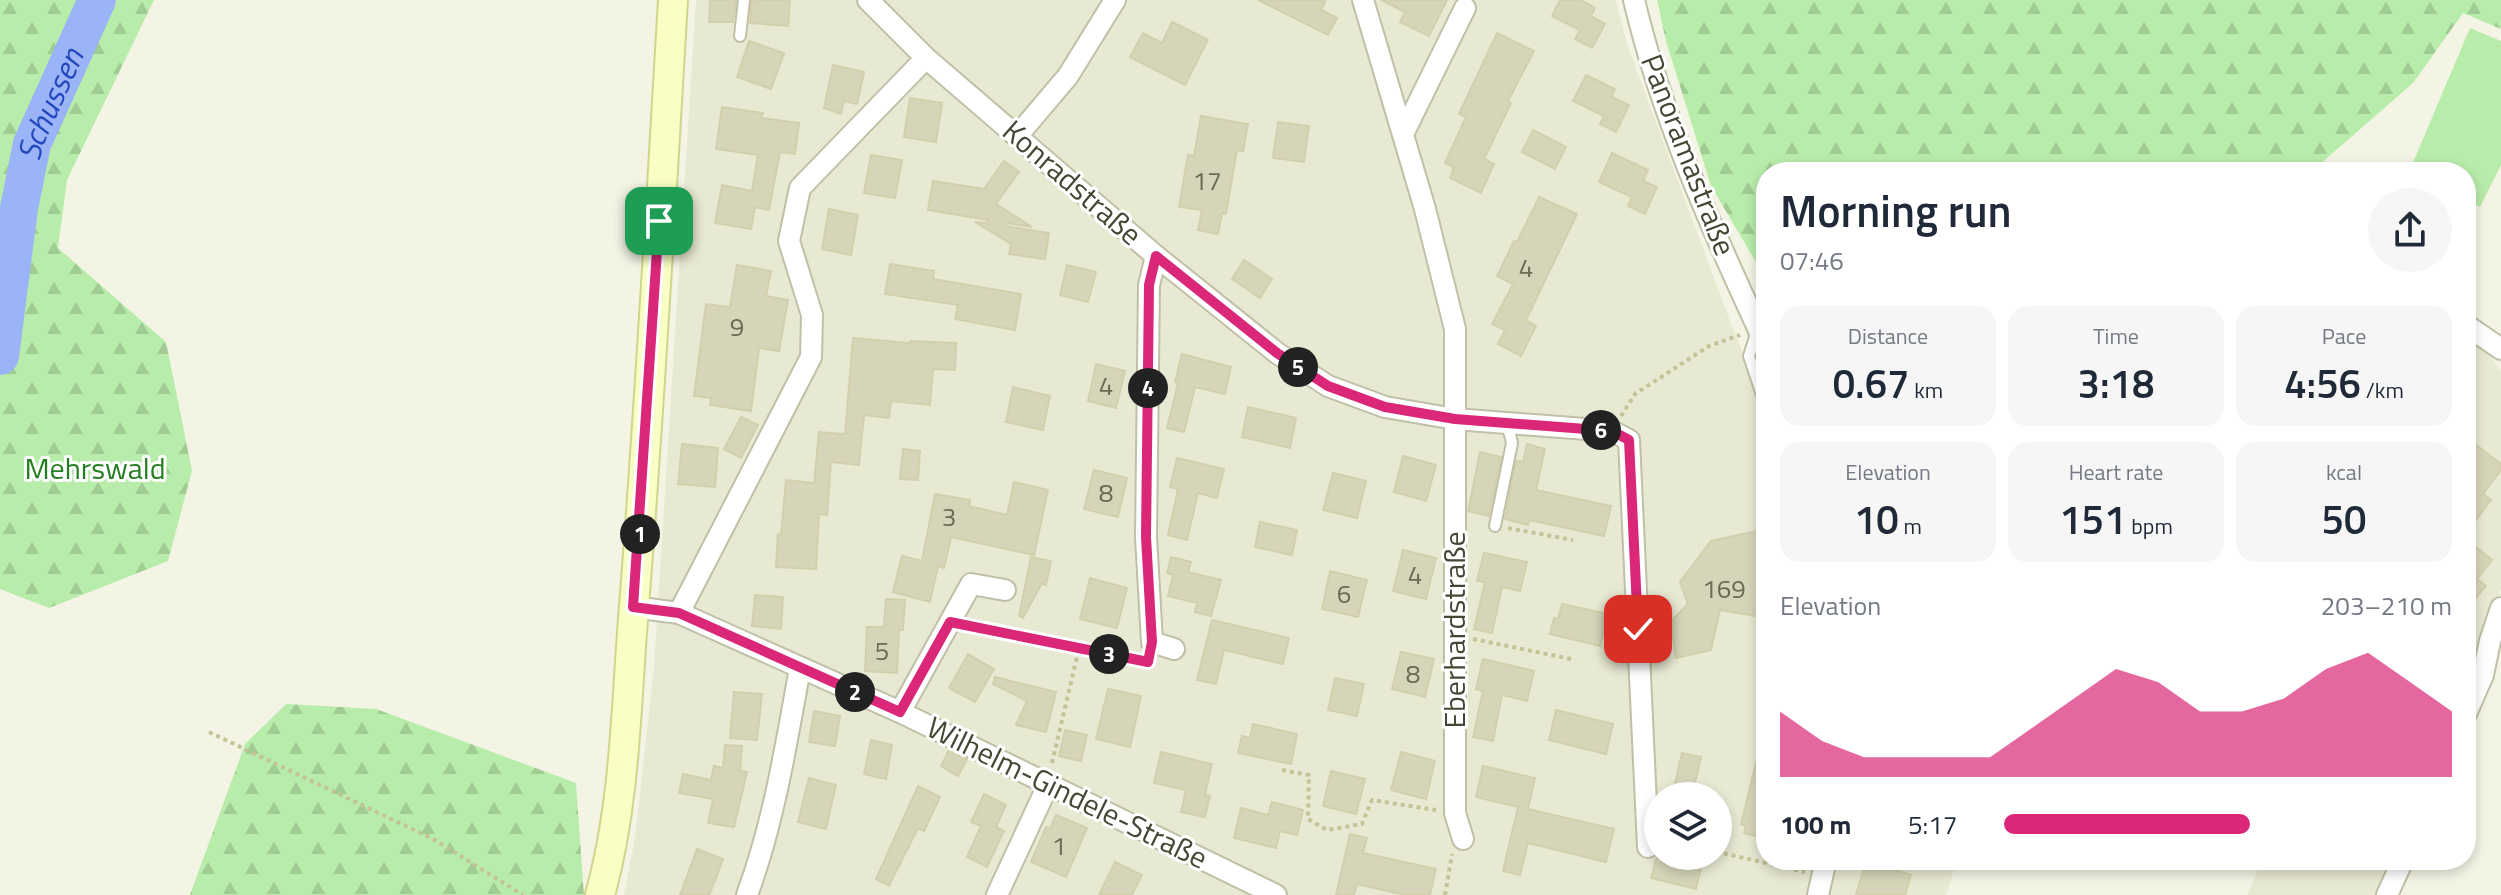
<!DOCTYPE html>
<meta charset="utf-8">
<style>
:root{--surface:#fff;--page:#f6f6f7;--text:#1f2937;--muted:#747a83;--accent:#db2777}
body{margin:0;font-family:"Titillium Web",sans-serif;background:var(--page);color:var(--text);height:100vh;display:flex;flex-direction:column;font-size:30px;white-space:nowrap}
*{box-sizing:border-box;margin:0}
p{font-size:26px;color:var(--muted)}
.icon{flex:none;width:44px;height:44px;fill:none;stroke:currentColor;stroke-width:2;stroke-linecap:round;stroke-linejoin:round}
.map{position:relative;flex:1;overflow:hidden}
.details{position:absolute;left:1756px;top:162px;width:720px;height:708px;display:flex;flex-direction:column;background:var(--surface);border-radius:32px;box-shadow:0 4px 12px #0003}
.details>*{flex:none}
.controls{position:absolute;left:1644px;top:782px;display:grid;gap:16px}
.controls a{display:grid;place-items:center;width:88px;height:88px;border-radius:50%;background:var(--surface);box-shadow:0 4px 12px #0003;font-size:40px}
.pin{position:absolute;display:grid;place-items:center;width:68px;height:68px;color:#fff;margin:-34px;border-radius:16px;box-shadow:0 4px 12px #0006}
.km{position:absolute;width:40px;height:40px;margin:-20px;border-radius:50%;background:#222;color:#fff;font-size:22px;line-height:40px;text-align:center}
.round{display:grid;place-items:center;flex:none;width:84px;height:84px;border-radius:42px;background:var(--page)}
.summary{display:flex;align-items:center;justify-content:space-between;height:136px;padding:0 24px}
h1{font-size:44px;font-weight:600;line-height:60px}
.stats{display:grid;grid-template-columns:repeat(3,1fr);gap:12px;height:136px;padding:8px 24px}
.stats div{display:grid;align-content:center;border-radius:20px;background:var(--page);text-align:center}
.stats b{font-size:40px;font-weight:600}
.stats small{font-size:22px;font-weight:400}
.stats p{font-size:22px}
.chart{height:224px;padding:16px 24px}
.chart p{display:flex;justify-content:space-between}
.chart svg{width:100%;height:144px;margin-top:8px;fill:var(--accent);opacity:.7}
ul{padding:0 24px;list-style:none;font-size:26px}
li{display:grid;grid-template-columns:128px 96px 1fr;align-items:center;height:60px}
li i{height:20px;border-radius:10px;background:var(--accent)}
.map>svg:first-child{display:block}
.residential{fill:#e8e9d3;fill-rule:evenodd}
.grass{fill:#b8ecaa}
.forest{fill:url(#forest-firs)}
.lines{fill:none;stroke-linecap:round;stroke-linejoin:round}
.river{stroke:#9bb3f7;stroke-width:38}
.building{fill:#d7d5b9;stroke:#d2d0ac;stroke-width:2}
.service-casing{stroke:#c0c0a7;stroke-width:14}
.minor-casing{stroke:#c0c0a7;stroke-width:24}
.secondary-casing{stroke:#d0d58e;stroke-width:32}
.path{stroke:#c4c397;stroke-width:4;stroke-dasharray:4 4;stroke-linecap:butt}
.service{stroke:#fff;stroke-width:10}
.minor{stroke:#fff;stroke-width:20}
.secondary{stroke:#f9ffc4;stroke-width:28}
.route-casing{stroke:#fff;stroke-width:16}
.route{stroke:#db2777;stroke-width:10}
.labels{text-anchor:middle;stroke-width:6;stroke-linejoin:round;paint-order:stroke}
.number-label{font-size:26px;fill:#6b6a55}
.street-label{font-size:30px;fill:#474634;stroke:#fff}
.park-label{font-size:30px;fill:#267e22;stroke:#fff}
.water-label{font-size:32px;font-style:italic;fill:#2348bd;stroke:#fff}
</style>
<div class="map">
<svg width="2501" height="895" viewBox="0 0 2501 895">
<defs>
<pattern id="forest-firs" width="22" height="20" patternUnits="userSpaceOnUse" patternTransform="scale(2)"><rect width="22" height="20" fill="#b8ecaa"/><path d="M5 1l3.5 6h-7zM16 11l3.5 6h-7z" fill="#a0cc93"/></pattern>
</defs>
<rect width="100%" height="100%" fill="#f4f4e5"/>
<path class="residential" d="M696,0H1616L1627,44L1730,321L1766,409V860H1957L1946,895H624L635,838L654,667ZM1658,796H1718V856H1658Z
M2466,336L2491,357L2501,372V589L2466,684Z
M2262,860H2392L2376,895H2247Z"/>
<path class="grass" d="M2470,28L2501,41V165L2480,207L2466,201V172H2409Z"/>
<path class="forest" d="M0,0H154L67,180L58,248L166,342L192,471L168,561L49,608L0,589Z
M1657,0H2501V29L2463,13L2413,83L2311,172H1766V279L1711,186L1666,41Z
M286,704L376,709L576,783L584,895H190L245,744Z"/>
<g class="lines">
<path class="river" id="s1" d="M0,356L19,208L32,144L97,0"/>
</g>
<path class="building" d="M710,0H736L733,22H709Z
M752,0H790L788,26L750,23Z
M1258,0H1326L1321,10L1337,18L1328,35Z
M1381,0H1447L1429,36L1400,22L1405,12Z
M1560,0H1581L1595,8L1591,16L1605,24L1592,48L1575,39L1580,30L1552,16Z
M1172,22L1208,40L1185,85L1130,57L1143,33L1162,43Z
M1497,33L1534,51L1508,101L1511,103L1484,159L1494,164L1481,193L1450,178L1454,167L1445,163L1466,117L1459,114Z
M749,41L784,53L771,89L737,77Z
M833,65L864,72L857,104L844,101L841,114L824,108Z
M1586,75L1615,89L1612,97L1629,105L1616,132L1600,124L1604,116L1573,101Z
M910,98L942,103L936,142L904,137Z
M722,107L763,113L761,118L799,123L795,154L780,152L769,210L755,207L751,229L715,223L722,185L752,191L758,155L716,149Z
M1201,116L1248,124L1243,151L1237,150L1226,214L1222,213L1218,234L1198,230L1202,210L1179,207L1188,155L1194,156Z
M1278,122L1309,126L1304,162L1273,158Z
M1533,130L1566,147L1555,169L1522,152Z
M1612,153L1648,170L1643,181L1657,187L1645,214L1628,206L1632,197L1599,182Z
M871,155L902,160L895,198L864,193Z
M1004,161L1019,172L996,204L1032,227L1007,223L1005,226L1049,233L1045,259L1009,254L1011,244L975,222L986,223L988,220L928,210L933,181L984,189Z
M1539,197L1577,214L1526,320L1536,326L1521,356L1498,344L1505,330L1492,324L1513,284L1497,276L1514,241L1517,242Z
M829,209L858,215L851,255L822,249Z
M1244,260L1272,279L1260,298L1232,279Z
M890,264L934,271L933,279L1021,294L1015,330L955,319L958,305L885,294Z
M737,265L771,271L766,296L788,300L779,351L759,348L751,411L710,405L711,398L694,396L706,304L730,307Z
M1067,265L1096,272L1088,302L1060,295Z
M853,338L910,343V341L956,343L955,370L933,369L930,405L891,401L889,418L864,415L859,465L831,462L827,515L819,514L816,569L776,567L778,534L781,535L786,480L814,483L819,432L845,434Z
M1182,354L1231,367L1225,394L1195,387L1184,432L1167,428L1178,383L1175,382Z
M1096,364L1125,371L1116,408L1088,401Z
M1013,387L1050,396L1043,430L1006,422Z
M1248,407L1296,418L1290,448L1242,437Z
M741,417L758,425L741,458L724,449Z
M2466,437L2501,464V470L2483,494L2491,500L2466,533Z
M682,444L718,448L715,487L678,484Z
M1527,444L1545,449L1536,490L1611,506L1604,536L1529,520L1528,525L1505,519L1516,461L1523,462Z
M903,449L920,451L918,480L900,479Z
M1480,452L1501,457L1489,516L1468,511Z
M1403,456L1436,465L1426,501L1394,492Z
M1177,458L1224,469L1217,498L1198,493L1187,540L1168,535L1178,489L1170,487Z
M1094,470L1127,478L1118,517L1084,509Z
M1333,473L1366,481L1357,518L1323,510Z
M1014,482L1048,490L1034,555L951,537L944,568L938,566L930,602L893,592L902,556L922,561L935,494L970,500L969,506L1007,515Z
M1260,522L1297,530L1292,555L1255,547Z
M1766,529V595L1762,617L1720,610L1711,650L1676,658L1671,621L1688,604L1680,582L1711,541Z
M2466,539L2492,560L2477,579L2486,586L2466,610Z
M1403,550L1436,558L1426,599L1393,591Z
M1484,553L1527,562L1520,591L1502,587L1492,633L1474,629L1485,582L1477,581Z
M1031,557L1051,561L1046,585L1042,583L1023,618L1019,616Z
M1171,557L1191,562L1188,572L1221,580L1211,616L1195,612L1197,603L1168,596L1173,575L1167,573Z
M1330,571L1367,580L1358,617L1322,609Z
M1090,578L1127,588L1117,628L1080,619Z
M755,595L783,597L781,629L752,626Z
M886,599L905,600L903,630H899L897,673L865,671L867,627H884Z
M1562,604L1608,614L1600,646L1550,634L1554,618L1558,619Z
M1212,620L1289,638L1283,664L1224,650L1216,684L1197,680Z
M1401,652L1434,659L1425,697L1392,689Z
M968,654L994,669L975,702L949,688Z
M1483,659L1534,671L1527,701L1502,695L1493,741L1473,737L1483,691L1476,689Z
M995,677L1056,692L1046,732L1016,725L1027,701L993,684Z
M1335,678L1364,684L1357,716L1328,710Z
M1108,689L1141,696L1130,747L1096,739Z
M734,692L762,694L757,740L730,738Z
M1556,710L1613,724L1606,754L1549,740Z
M814,711L840,716L835,746L809,742Z
M1253,724L1297,734L1291,764L1238,753L1242,736L1250,738Z
M1065,730L1087,735L1081,761L1059,756Z
M871,740L892,745L886,779L864,774Z
M725,745L742,746L740,771L747,772L734,827L708,823L713,799L679,793L683,774L711,780L714,766L723,768Z
M1760,747L1766,748V839L1744,833L1746,826L1741,824Z
M949,750L967,759L958,776L941,766Z
M1161,752L1212,764L1205,795L1210,796L1205,817L1181,812L1186,790L1154,783Z
M1401,752L1435,761L1426,799L1391,790Z
M1682,753L1701,757L1692,796H1672Z
M1483,766L1535,778L1528,809L1614,829L1606,862L1528,843L1520,875L1503,871L1518,807L1476,797Z
M1331,771L1365,779L1356,814L1323,806Z
M809,778L836,785L826,829L798,822Z
M918,786L940,797L924,831L918,828L889,886L876,879Z
M984,794L1006,805L996,827L1004,831L987,867L967,857L981,826L971,822Z
M1272,802L1303,810L1297,835L1280,831L1276,848L1234,838L1241,808L1268,815Z
M1056,815L1087,828L1066,877L1031,862L1046,827L1050,829Z
M1350,834L1367,838L1363,853L1436,869L1430,895H1405L1357,884L1354,895H1336Z
M697,849L723,859L715,881L709,895H680Z
M1657,856H1704L1696,889L1651,878Z
M1866,861L1911,875L1905,895H1856Z
M1115,862L1142,875L1132,895H1099Z"/>
<g class="lines">
<defs>
<path id="service" d="M740,36L744,0
M1756,334L1749,356L1766,407
M1495,526L1512,443L1507,423"/>
<path id="minor" d="M868,0L926,58L1156,256L1277,353L1328,386L1385,407L1455,419L1612,431L1629,440L1648,847
M1363,0L1425,209L1455,329V813L1463,839
M1634,0C1661,114 1709,223 1758,328L1766,353
M1403,134L1465,8
M1018,135L1068,76L1115,0
M1156,256L1149,285L1146,537L1152,642L1174,649
M2466,325L2501,349
M633,607L679,613L900,712L1276,895
M679,613L811,357L812,315L789,241L800,188L926,58
M900,712L971,584L1005,590
M2466,714L2483,675L2490,641L2501,608
M747,895C774,822 786,745 800,668
M997,895L1048,785
M1818,895L1826,860
M2387,895L2403,860"/>
<path id="secondary" d="M600,895C626,801 626,702 634,606C650,404 661,202 673,0"/>
</defs>
<use href="#service" class="service-casing"/>
<use href="#minor" class="minor-casing"/>
<use href="#secondary" class="secondary-casing"/>
<path class="path" d="M2467,307L2471,265
M1621,416L1635,394L1709,346L1740,335
M1508,528L1573,540
M971,627L1079,648
M1473,639L1571,659
M209,732L433,839L523,895
M1052,763L1079,648L1143,661
M1282,770L1309,775L1308,819L1327,830L1362,824L1372,800L1436,810
M1718,850V852L1805,872
M1445,895L1452,854"/>
<use href="#service" class="service"/>
<use href="#minor" class="minor"/>
<use href="#secondary" class="secondary"/>
</g>
<g class="lines">
<defs>
<path id="route" d="M659,221L633,607L679,613L900,712L950,622L1148,662L1152,642L1146,537L1149,285L1156,256L1277,353L1328,386L1385,407L1455,419L1612,431L1629,440L1638,629"/>
</defs>
<use href="#route" class="route-casing"/>
<use href="#route" class="route"/>
</g>
<g class="labels">
<g class="number-label">
<text x="1207" y="190">17</text>
<text x="1526" y="277">4</text>
<text x="737" y="336">9</text>
<text x="1106" y="395">4</text>
<text x="1106" y="502">8</text>
<text x="949" y="526">3</text>
<text x="1415" y="584">4</text>
<text x="1724" y="598">169</text>
<text x="1344" y="603">6</text>
<text x="882" y="660">5</text>
<text x="1413" y="683">8</text>
<text x="1059" y="855">1</text>
</g>
<g class="street-label">
<text transform="translate(1688 155) rotate(69)" y="10">Panoramastraße</text>
<text transform="translate(1072 183) rotate(41)" y="10">Konradstraße</text>
<text transform="translate(1455 630) rotate(-90)" y="10">Eberhardstraße</text>
<text transform="translate(1067 793) rotate(26)" y="10">Wilhelm-Gindele-Straße</text>
</g>
<g class="park-label">
<text x="95" y="479">Mehrswald</text>
</g>
<g class="water-label">
<text dy="11" stroke="none"><textPath href="#s1" startOffset="258">Schussen</textPath></text>
</g>
</g>
</svg>
<div class="controls">
<a><svg class="icon" aria-label="layers" viewBox="0 0 24 24"><path d="M12 4l9 5-9 5-9-5zM3 14l9 5 9-5"/></svg></a>
</div>
<div class="pin" style="left:659px;top:221px;background:#1e9e55"><svg class="icon" aria-label="arrive" viewBox="0 0 24 24"><path d="M6 21V4h12l-3 4 3 4H6"/></svg></div>
<div class="pin" style="left:1638px;top:629px;background:#d93025"><svg class="icon" aria-label="check" viewBox="0 0 24 24"><path d="M5 12l5 5 9-10"/></svg></div>
<b class="km" style="left:640px;top:534px">1</b>
<b class="km" style="left:855px;top:692px">2</b>
<b class="km" style="left:1109px;top:654px">3</b>
<b class="km" style="left:1148px;top:388px">4</b>
<b class="km" style="left:1298px;top:367px">5</b>
<b class="km" style="left:1601px;top:430px">6</b>
<section class="details">
<div class="summary"><div><h1>Morning run</h1><p>07:46</p></div><a class="round"><svg class="icon" aria-label="share" viewBox="0 0 24 24"><path d="M12 15V3M7 8l5-5 5 5M5 13v7h14v-7"/></svg></a></div>
<div class="stats">
<div><p>Distance</p><b>0.67<small> km</small></b></div>
<div><p>Time</p><b>3:18</b></div>
<div><p>Pace</p><b>4:56<small> /km</small></b></div>
</div>
<div class="stats">
<div><p>Elevation</p><b>10<small> m</small></b></div>
<div><p>Heart rate</p><b>151<small> bpm</small></b></div>
<div><p>kcal</p><b>50</b></div>
</div>
<div class="chart"><p><span>Elevation</span>203–210 m</p>
<svg viewBox="0 0 160 44" preserveAspectRatio="none"><path d="M0 44V24L10 33L20 38L30 38L40 38L50 38L60 29L70 20L80 11L90 15L100 24L110 24L120 20L130 11L140 6L150 15L160 24V44z"/></svg>
</div>
<ul>
<li><b>100 m</b>5:17<i style="width:55%"></i></li>
</ul>
</section>
</div>
